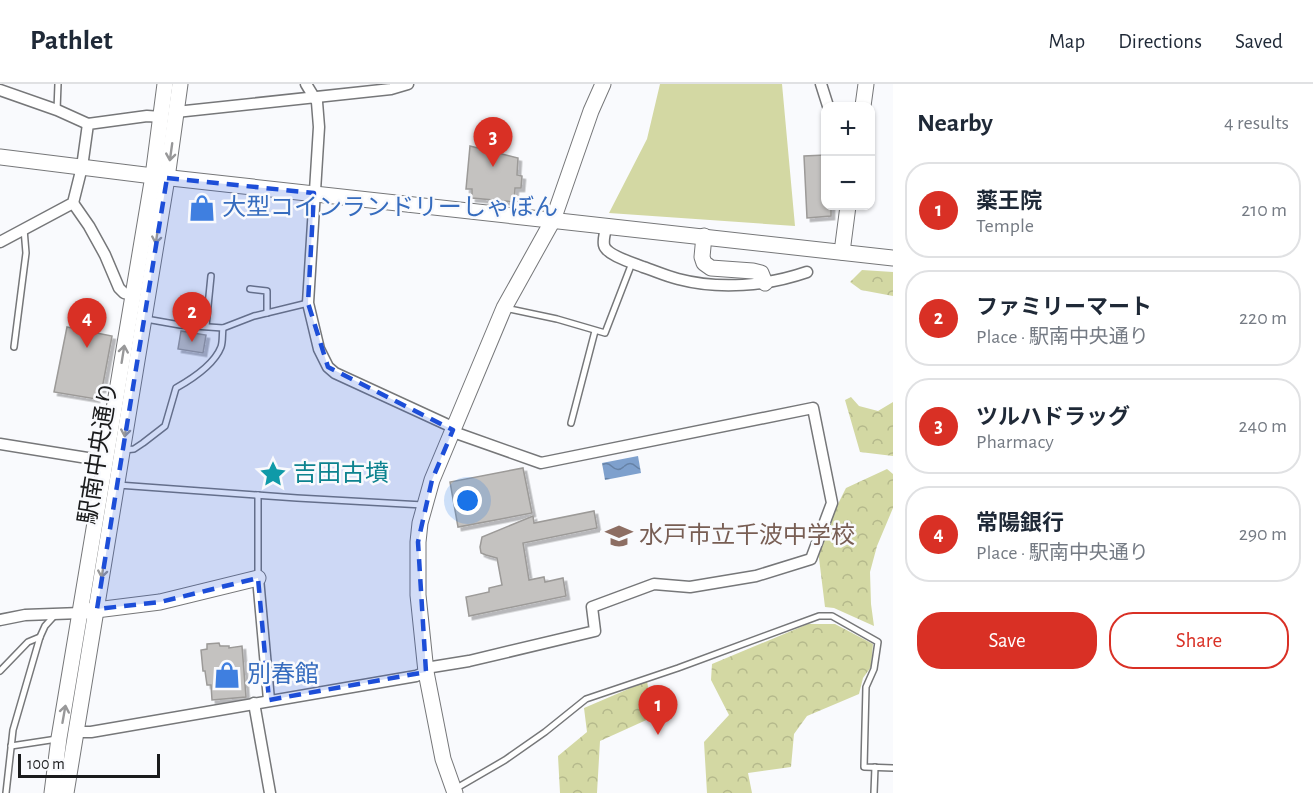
<!DOCTYPE html>
<html lang="en">
<head>
<meta charset="utf-8">
<style>
	:root { --surface:#fff; --page:#f6f6f7; --text:#1f2937; --muted:#747a83; --line:#e0e1e3; --accent:#d93025 }
	body { margin:0; font-family:"Alegreya Sans","Noto Sans JP",sans-serif; background:var(--page); color:var(--text) }
	.controls { position:absolute; right:18px; top:18px; display:grid; overflow:hidden; border-radius:12px; box-shadow:0 2px 4px #0004 }
	.controls button { width:54px; height:54px; display:grid; place-items:center; padding:0; border:0; border-bottom:2px solid var(--line); background:var(--surface); color:var(--text); font:30px sans-serif }
	.scale { position:absolute; left:18px; bottom:15px; width:142px; box-sizing:border-box; padding-left:6px; border:3px solid #1a1b1c; border-top:0; font-size:16px; line-height:21px; white-space:nowrap; color:#1a1b1c; -webkit-text-stroke:4px #f9fafd; paint-order:stroke }
	.you { position:absolute; left:468px; top:417px; width:21px; height:21px; margin:-15px; border:4px solid #fff; border-radius:50%; background:#1a73e8; box-shadow:0 0 0 9px #1a73e833 }
	.badge { display:grid; place-items:center; width:39px; height:39px; border-radius:50%; background:var(--accent); color:#fff; font-size:20px; font-weight:700 }
	.pin { position:absolute; translate:-50% -50px; filter:drop-shadow(0 2px 3px #0008) }
	.pin::after { content:''; position:absolute; top:32px; width:21px; height:18px; background:inherit; clip-path:polygon(0 0,100% 0,50% 100%) }
	.list { margin:0; padding:0; list-style:none }
	h2 { display:flex; justify-content:space-between; align-items:center; height:78px; margin:0; padding:0 24px; font-size:26px }
	h2 small { font-size:20px; font-weight:400; color:var(--muted) }
	.list li { display:grid; grid-template-columns:39px 1fr auto; gap:18px; align-items:center; box-sizing:border-box; height:96px; margin:0 12px 12px; padding:0 12px; border:2px solid var(--line); border-radius:24px }
	.list b { display:block; font-size:22px; white-space:nowrap }
	.list p { margin:0; font-size:20px; white-space:nowrap; color:var(--muted) }
	.list em { font-size:20px; font-style:normal; color:var(--muted) }
	.actions { display:flex; gap:12px; padding:18px 24px }
	.actions a { flex:1; padding:14px 0; border:2px solid var(--accent); border-radius:24px; text-align:center; font-size:21px; color:var(--accent) }
	.actions .main { background:var(--accent); color:#fff }
	.map { position:relative; flex:none; width:893px; height:709px; overflow:hidden }
	header { display:flex; align-items:center; gap:36px; box-sizing:border-box; height:84px; padding:0 30px; background:var(--surface); border-bottom:2px solid var(--line) }
	header strong { font-size:28px }
	nav { display:flex; gap:33px; margin-inline-start:auto; font-size:21px }
	main { display:flex }
	aside { flex:1; background:var(--surface) }
	.map>svg:first-child { display:block }
	.forest { fill:url(#forest-crowns) }
	.pitch { fill:#d3d8a3 }
	.water { fill:url(#water-waves) }
	.building { fill:#c4c2c0; stroke:#9c9a98; stroke-width:1.5; filter:url(#shadow) }
	.lines { fill:none; stroke-linecap:round; stroke-linejoin:round }
	.lane-casing { stroke:#767779; stroke-width:8 }
	.street-casing { stroke:#767779; stroke-width:13 }
	.secondary-casing { stroke:#767779; stroke-width:17 }
	.lane { stroke:#fff; stroke-width:5 }
	.street { stroke:#fff; stroke-width:10 }
	.secondary { stroke:#fff; stroke-width:15 }
	.oneway { stroke:#989899 }
	.marked { fill:#1d4ed8; fill-opacity:0.2; stroke:#1d4ed8; stroke-width:4.5; stroke-dasharray:12 8; stroke-linejoin:round }
	.labels { text-anchor:middle; dominant-baseline:central; stroke-width:5; stroke-linejoin:round; paint-order:stroke }
	.shop-label { font-size:24px; fill:#366cbe; stroke:#f9fafd; text-anchor:start }
	.street-label { font-size:24px; fill:#1a1b1c; stroke:#f9fafd }
	.culture-label { font-size:24px; fill:#0d838f; stroke:#f9fafd; text-anchor:start }
	.education-label { font-size:24px; fill:#785e54; stroke:#f9fafd; text-anchor:start }
</style>
</head>
<body>
<header>
<strong>Pathlet</strong>
<nav><a>Map</a><a>Directions</a><a>Saved</a></nav>
</header>
<main>
<div class="map">
<svg width="893" height="709" viewBox="0 0 893 709">
	<defs>
		<pattern id="forest-crowns" width="20" height="18" patternUnits="userSpaceOnUse" patternTransform="scale(1.5)"><rect width="20" height="18" fill="#d3d8a3"/><path d="M2 6a3 3 0 1 1 6 0M12 15a3 3 0 1 1 6 0" fill="none" stroke="#b5b98c"/></pattern>
		<pattern id="water-waves" width="16" height="10" patternUnits="userSpaceOnUse" patternTransform="scale(1.5)"><rect width="16" height="10" fill="#7ea0cd"/><path d="M0 5q4-4 8 0t8 0" fill="none" stroke="#6682a6"/></pattern>
		<filter id="shadow"><feDropShadow dx="3.5" dy="3.5" stdDeviation="0" flood-color="#0004"/></filter>
	</defs>
	<rect width="100%" height="100%" fill="#f9fafd"/>
	<g class="forest">
		<path d="M862,186L893,188V212L861,206L850,198Z"/>
		<path d="M851,313L859,322L878,327L893,318V372L860,368L845,316Z"/>
		<path d="M887,385L893,390V424L877,462L870,488L871,520L874,542L834,524L825,523L818,466L829,438L846,404Z"/>
		<path d="M808,540H835L873,560L871,583L863,594L859,610L807,632L794,650L791,683L748,689L752,709H707L704,658L729,631L711,596L712,580Z"/>
		<path d="M647,597L653,633L600,657L597,709H560L558,672L587,648L584,624Z"/>
	</g>
	<path class="pitch" d="M660,0H782L795,142L609,129L647,55Z"/>
	<path class="water" d="M638,372L641,389L605,396L602,379Z"/>
	<g class="building">
		<path d="M470,62L518,74L517,91L522,92L521,104H515L514,118L472,114V105H466Z"/>
		<path d="M825,71V122H831V132L807,134L804,72Z"/>
		<path d="M207,115L209,131L197,132L195,116Z"/>
		<path d="M67,243L112,252L102,305H98L96,315L54,308Z"/>
		<path d="M181,247L206,251L203,269L178,265Z"/>
		<path d="M523,384L532,429L458,443L450,398Z"/>
		<path d="M594,427L597,444L523,459L529,496L544,493L545,498L563,494L566,512L469,532L466,513L489,508V504L502,501L497,474L486,471L481,469L480,463L482,453L533,432L534,439Z"/>
		<path d="M219,559L220,562H229V564L242,562L246,613L212,616L211,601H207L205,587H203L201,566L207,565V560Z"/>
	</g>
	<g class="lines">
		<defs>
			<g id="lane">
				<path d="M57,26L58,0"/>
				<path d="M250,205L267,207V229"/>
				<path d="M505,224L557,235L605,249L632,179"/>
				<path d="M146,235L180,241L223,244L254,232L308,219"/>
				<path d="M206,242L211,192"/>
				<path d="M14,263L26,169L24,145"/>
				<path d="M571,339L595,247"/>
				<path d="M124,366L134,365L143,359L165,342L176,304C192,295 214,281 221,263C223,257 222,250 223,244"/>
				<path d="M118,401L297,414L423,421"/>
				<path d="M258,411V493"/>
				<path d="M0,587L28,558L40,553"/>
				<path d="M11,662L57,655"/>
				<path d="M455,705L505,676L545,648L586,615L678,584L819,532H832L878,558L874,585L866,603L864,683L893,684"/>
				<path d="M6,709L13,646L40,553L45,542L55,531"/>
				<path d="M874,709L875,683"/>
			</g>
			<g id="street">
				<path d="M821,0L828,22"/>
				<path d="M0,6L57,26L88,40"/>
				<path d="M176,28L391,5L408,0"/>
				<path d="M73,119L89,142L105,171L119,204L124,209L133,211"/>
				<path d="M607,142C605,148 603,155 604,161C606,171 633,179 643,183C655,187 666,192 678,195C720,206 766,202 807,188"/>
				<path d="M0,158L73,119L82,83L88,40L147,32L161,33"/>
				<path d="M0,360L106,377"/>
				<path d="M258,494L269,616"/>
				<path d="M0,536L25,531L81,529"/>
				<path d="M254,619L270,709"/>
				<path d="M76,648H91L416,592L426,588L432,583L469,577L595,547L592,523L654,500L690,503L756,492L811,475L832,419L813,324L541,379L459,350L448,341L335,289L328,283L319,265L308,219L319,43L317,18L306,0"/>
			</g>
			<g id="secondary">
				<path d="M863,22L866,0"/>
				<path d="M0,73L153,92L893,174"/>
				<path d="M704,152L702,173L704,179L711,184L753,187L761,189L765,199"/>
				<path d="M842,168L848,122"/>
				<path d="M88,527L160,518L258,494"/>
				<path d="M52,709L59,654L153,92L165,0"/>
				<path d="M66,709L167,94L180,0"/>
				<path d="M455,709L443,675L426,588L418,511V458L420,439L432,396L504,224L553,136L591,27L603,0"/>
			</g>
		</defs>
		<use href="#lane" class="lane-casing"/>
		<use href="#street" class="street-casing"/>
		<use href="#secondary" class="secondary-casing"/>
		<use href="#lane" class="lane"/>
		<use href="#street" class="street"/>
		<use href="#secondary" class="secondary"/>
	</g>
	<defs><path id="oneway-shaft" d="M-6 0H5M1.5-3L5.5 0L1.5 3" fill="none" stroke-width="1.6" stroke-linecap="round" stroke-linejoin="round" transform="scale(1.5)"/></defs>
	<g class="oneway">
		<use href="#oneway-shaft" transform="translate(171 68) rotate(98)"/>
		<use href="#oneway-shaft" transform="translate(157 151) rotate(99)"/>
		<use href="#oneway-shaft" transform="translate(123 270) rotate(-81)"/>
		<use href="#oneway-shaft" transform="translate(126 344) rotate(99)"/>
		<use href="#oneway-shaft" transform="translate(103 485) rotate(99)"/>
		<use href="#oneway-shaft" transform="translate(64 630) rotate(-80)"/>
	</g>
	<path class="marked" d="M167,94L314,109L308,219L328,283L453,346L432,396L418,458L426,588L269,616L258,494L160,518L97,525Z"/>
	<defs>
		<symbol id="shop-bare" viewBox="-9 -9 18 18"><path d="M-5-2.5h2.3a2.7 3.5 0 0 1 5.4 0H5L5.5 6h-11ZM-1.5-2.5h3a1.5 2.3 0 0 0-3 0Z" fill="#3f7fe0" stroke="#f9fafd" stroke-width="2.5" paint-order="stroke"/></symbol>
		<symbol id="sight-bare" viewBox="-9 -9 18 18"><path d="M0-6L1.8-2.2L6-1.7L2.9 1.2L3.7 5.4L0 3.3L-3.7 5.4L-2.9 1.2L-6-1.7L-1.8-2.2Z" fill="#0f9aa8" stroke="#f9fafd" stroke-width="2.5" paint-order="stroke"/></symbol>
		<symbol id="school-bare" viewBox="-9 -9 18 18"><path d="M0-5L7-2L0 1L-7-2ZM-4 1L0 2.5L4 1V4Q0 6-4 4Z" fill="#8d6e63" stroke="#f9fafd" stroke-width="2.5" paint-order="stroke"/></symbol>
	</defs>
	<g fill-rule="evenodd">
		<use href="#shop-bare" x="183" y="105" width="38" height="38"/>
		<use href="#sight-bare" x="254" y="371" width="38" height="38"/>
		<use href="#school-bare" x="600" y="433" width="38" height="38"/>
		<use href="#shop-bare" x="208" y="572" width="38" height="38"/>
	</g>
	<g class="labels">
		<g class="shop-label">
			<text x="222" y="124">大型コインランドリーしゃぼん</text>
			<text x="247" y="591">別春館</text>
		</g>
		<g class="street-label">
			<text transform="translate(99 369) rotate(-81)">駅南中央通り</text>
		</g>
		<g class="culture-label">
			<text x="293" y="390">吉田古墳</text>
		</g>
		<g class="education-label">
			<text x="639" y="452">水戸市立千波中学校</text>
		</g>
	</g>
</svg>
<div class="controls">
<button>+</button>
<button>−</button>
</div>
<div class="scale">100 m</div>
<div class="you"></div>
<div class="pin badge" style="left:658px;top:651px">1</div>
<div class="pin badge" style="left:192px;top:258px">2</div>
<div class="pin badge" style="left:493px;top:83px">3</div>
<div class="pin badge" style="left:87px;top:264px">4</div>
</div>
<aside>
<h2>Nearby<small>4 results</small></h2>
<ul class="list">
<li><span class="badge">1</span><div><b>薬王院</b><p>Temple</p></div><em>210 m</em></li>
<li><span class="badge">2</span><div><b>ファミリーマート</b><p>Place · 駅南中央通り</p></div><em>220 m</em></li>
<li><span class="badge">3</span><div><b>ツルハドラッグ</b><p>Pharmacy</p></div><em>240 m</em></li>
<li><span class="badge">4</span><div><b>常陽銀行</b><p>Place · 駅南中央通り</p></div><em>290 m</em></li>
</ul>
<div class="actions"><a class="main">Save</a><a>Share</a></div>
</aside>
</main>
</body>
</html>
